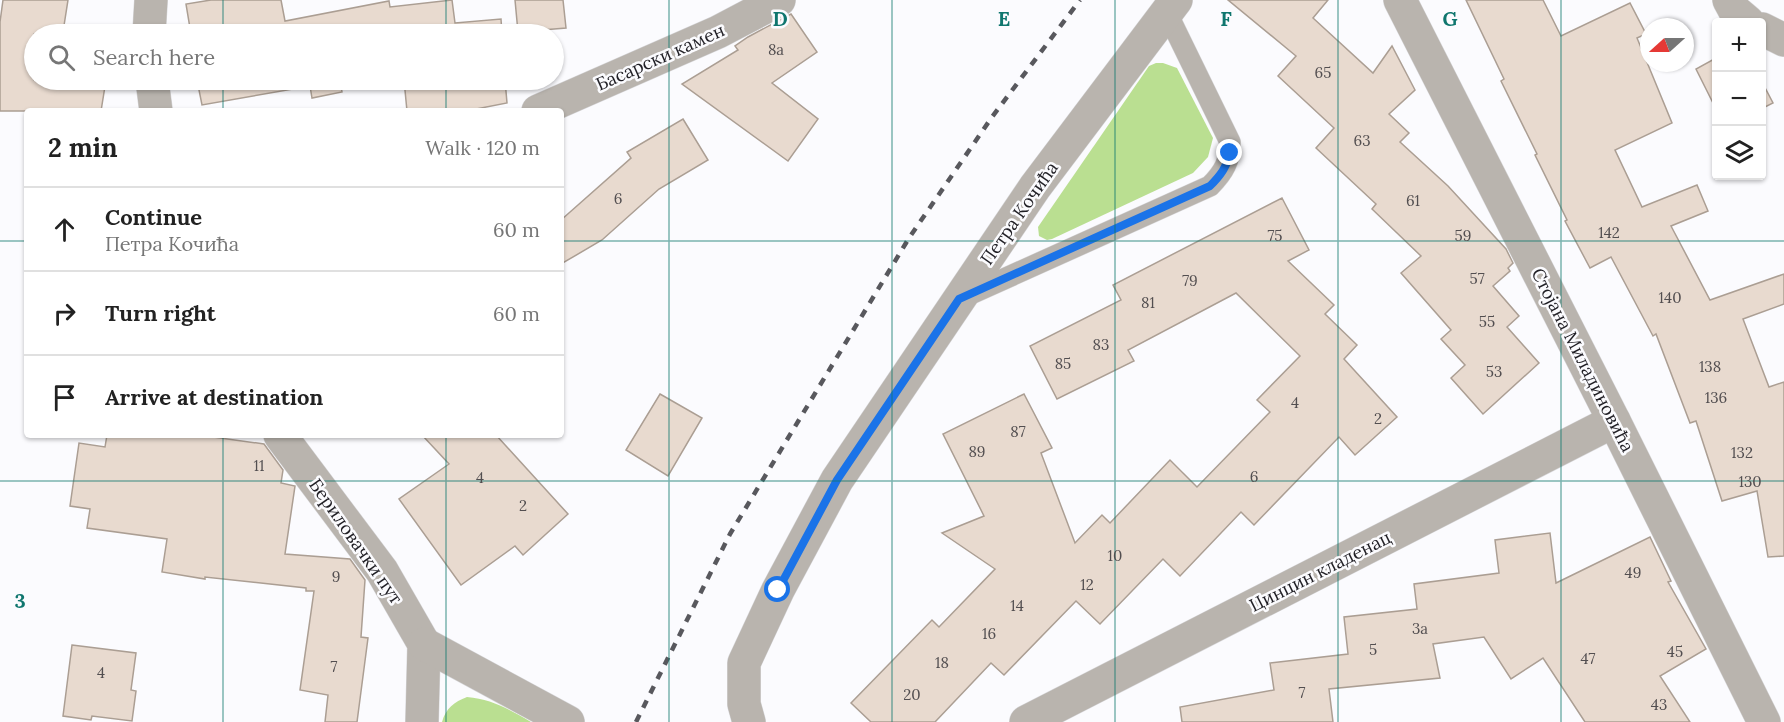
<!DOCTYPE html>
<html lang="en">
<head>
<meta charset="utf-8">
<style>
	:root { --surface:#fff; --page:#f6f6f6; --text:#222; --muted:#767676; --line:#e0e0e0 }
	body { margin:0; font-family:Lora,serif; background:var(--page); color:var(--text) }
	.controls { position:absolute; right:18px; top:18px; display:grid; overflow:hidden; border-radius:6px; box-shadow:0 2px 4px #0004 }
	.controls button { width:54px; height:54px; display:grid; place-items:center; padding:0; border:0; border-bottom:2px solid var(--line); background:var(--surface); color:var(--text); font:30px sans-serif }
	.compass { position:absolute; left:1640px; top:18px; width:54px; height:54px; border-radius:50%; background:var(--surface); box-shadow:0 2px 4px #0004; rotate:249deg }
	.stop { position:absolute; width:18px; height:18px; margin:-14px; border:4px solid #1a73e8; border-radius:50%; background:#fff }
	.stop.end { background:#1a73e8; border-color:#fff; box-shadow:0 2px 6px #0008 }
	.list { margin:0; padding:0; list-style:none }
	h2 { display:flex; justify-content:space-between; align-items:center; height:78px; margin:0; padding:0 24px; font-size:26px }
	h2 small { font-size:20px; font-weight:400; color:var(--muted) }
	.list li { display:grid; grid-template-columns:39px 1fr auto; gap:18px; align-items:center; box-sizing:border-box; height:84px; padding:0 24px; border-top:2px solid var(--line) }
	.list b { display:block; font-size:22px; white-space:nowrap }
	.list p { margin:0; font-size:20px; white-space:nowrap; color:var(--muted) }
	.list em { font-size:20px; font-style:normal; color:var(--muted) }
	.icon { flex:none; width:33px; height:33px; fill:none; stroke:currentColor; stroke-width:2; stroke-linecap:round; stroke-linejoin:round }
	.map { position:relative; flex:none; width:1784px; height:722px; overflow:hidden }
	.search { position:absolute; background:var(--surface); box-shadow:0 2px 4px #0004; left:24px; top:24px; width:540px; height:66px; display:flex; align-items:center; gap:15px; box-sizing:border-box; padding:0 21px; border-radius:33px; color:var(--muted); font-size:22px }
	.panel { position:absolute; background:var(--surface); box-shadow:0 2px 4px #0004; left:24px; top:108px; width:540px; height:330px; border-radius:6px }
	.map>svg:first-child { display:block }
	.green { fill:#badf91 }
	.building { fill:#e8dacf; stroke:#ab9e93; stroke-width:1.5 }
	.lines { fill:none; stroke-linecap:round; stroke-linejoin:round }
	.lane-casing { stroke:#d8d8db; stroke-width:22 }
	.street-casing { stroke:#d8d8db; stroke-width:34 }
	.lane { stroke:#b9b4ae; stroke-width:21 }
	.street { stroke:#b9b4ae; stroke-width:33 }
	.rail { stroke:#58585d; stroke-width:4.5; stroke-dasharray:8 8; stroke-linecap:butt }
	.route { stroke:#1a73e8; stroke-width:8 }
	.grid { fill:none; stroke:#0f766e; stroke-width:1.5; stroke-opacity:0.55 }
	.labels { text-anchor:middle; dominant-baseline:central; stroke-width:5; stroke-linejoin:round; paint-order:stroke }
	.number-label { font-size:15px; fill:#524e50 }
	.street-label { font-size:18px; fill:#201f25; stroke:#fbfbfe }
	.grid-label { font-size:20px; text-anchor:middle; font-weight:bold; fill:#0f766e; stroke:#fbfbfe; stroke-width:5; stroke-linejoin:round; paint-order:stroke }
</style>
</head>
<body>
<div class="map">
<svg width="1784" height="722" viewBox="0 0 1784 722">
	<rect width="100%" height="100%" fill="#fbfbfe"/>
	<g class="green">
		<path d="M1156,63H1163L1177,68L1213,138L1208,157L1193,173L1052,239L1047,240L1039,236L1038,227L1149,66Z"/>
		<path d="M467,697C492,699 510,710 531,722H442C446,708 454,702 467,697Z"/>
	</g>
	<g class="building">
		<path d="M3,0H68L63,32L80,34H34V80H106L101,111H0V22Z"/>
		<path d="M211,0H281L285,21L389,1L390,7L452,0L455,23L501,19L502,34H191L186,4Z"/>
		<path d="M515,0H563L566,28L518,32Z"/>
		<path d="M1228,0H1328L1313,18L1373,73L1392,46L1415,90L1389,114L1409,133L1400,142L1448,186L1506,249L1513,263L1508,268L1510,271L1493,286L1519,316L1507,327L1539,363L1483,414L1451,378L1465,365L1441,339L1451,330L1401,273L1421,256L1372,209L1376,204L1316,148L1334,128L1278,76L1296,56Z"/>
		<path d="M1466,0H1543L1561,36L1630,3L1646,34L1637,38L1672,123L1615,150L1642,207L1697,185L1708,211L1671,226L1710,300L1784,274V304L1743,319L1769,387L1784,382V556L1768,557L1757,491L1722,501L1696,421L1690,423L1656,334L1653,336L1611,257L1590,268L1565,221L1567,220L1535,155L1537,154L1501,81L1504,79Z"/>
		<path d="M791,14L817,52L772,83L818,119L788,161L682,84L738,50L735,46L748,37Z"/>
		<path d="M1716,58V109L1696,69Z"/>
		<path d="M197,80H340L342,92L312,98L310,86L202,105Z"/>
		<path d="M404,80H505L507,103L466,111H407Z"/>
		<path d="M1761,80L1773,103L1761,109Z"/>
		<path d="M683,119L708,160L659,189L602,240L561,264V220L631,158L627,152Z"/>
		<path d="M1282,198L1309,250L1288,261L1334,305L1325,314L1357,345L1344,359L1397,417L1355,455L1339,437L1254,525L1241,512L1180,576L1163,559L1100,624L1076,601L1004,675L991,663L935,722H871L851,703L932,620L939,627L995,569L942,533L984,516L943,434L1024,394L1052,448L1041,453L1075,543L1102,515L1110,523L1170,460L1197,487L1270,412L1257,400L1300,356L1236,293L1128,350L1134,361L1057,399L1030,346L1121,300L1113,285Z"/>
		<path d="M660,394L702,418L668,476L626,450Z"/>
		<path d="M107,435H199L264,444L283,470L281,483L295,486L285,554L350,559L365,580L361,637L368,638L357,722H325L328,695L300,690L314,591H306V588L205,577V579L162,572L167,539L87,528L90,509L70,506L79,443L105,447Z"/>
		<path d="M422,435H496L568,514L523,555L515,546L461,585L399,499L449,464Z"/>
		<path d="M1550,533L1556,583L1650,537L1671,581L1668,582L1706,649L1660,676L1690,722H1585L1543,658L1511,679L1484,637L1433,644L1440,678L1329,689L1333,722H1182L1180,707L1274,690L1270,663L1348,654L1344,617L1417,609L1414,584L1499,573L1495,540Z"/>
		<path d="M72,645L136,653L131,690L136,691L132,721L92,716L91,720L63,716Z"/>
	</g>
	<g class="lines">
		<defs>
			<path id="lane" d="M964,297L1210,186C1224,172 1230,161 1230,142L1167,13"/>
			<g id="street">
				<path d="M1400,0L1614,421L1764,722"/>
				<path d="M1729,0L1735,11L1748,22"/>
				<path d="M1762,29L1784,40"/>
				<path d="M149,34L151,0"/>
				<path d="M152,80L156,111"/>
				<path d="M538,111L718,32L779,0"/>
				<path d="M280,435L382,571L424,644L422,722"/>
				<path d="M424,644L568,722"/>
				<path d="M749,722L744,704V663L778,590L837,480L1035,187L1176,0"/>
				<path d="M1026,722L1614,421"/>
			</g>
		</defs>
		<use href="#lane" class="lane-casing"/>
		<use href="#street" class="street-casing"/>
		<use href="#lane" class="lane"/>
		<use href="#street" class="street"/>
		<path class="rail" d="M636,722L730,534L909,238L992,117L1080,0"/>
	</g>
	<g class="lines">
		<path class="route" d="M778,590L837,480L959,299L1210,186C1220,176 1227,167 1230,153"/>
	</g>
	<path class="grid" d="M223,0V34M446,0V34M669,0V722M892,0V722M1115,0V722M1338,0V722M1561,0V722M223,80V111M446,80V111M0,241H27M561,241H1784M223,435V722M446,435V722M0,481H1784"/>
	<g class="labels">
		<g class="number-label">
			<text x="776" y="49">8a</text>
			<text x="1323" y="72">65</text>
			<text x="1362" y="140">63</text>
			<text x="618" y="198">6</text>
			<text x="1413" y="200">61</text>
			<text x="1609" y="232">142</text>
			<text x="1275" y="235">75</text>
			<text x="1463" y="235">59</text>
			<text x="1477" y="278">57</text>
			<text x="1190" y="280">79</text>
			<text x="1670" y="297">140</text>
			<text x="1148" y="302">81</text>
			<text x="1487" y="321">55</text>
			<text x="1101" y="344">83</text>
			<text x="1063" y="363">85</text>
			<text x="1710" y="366">138</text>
			<text x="1494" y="371">53</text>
			<text x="1716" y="397">136</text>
			<text x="1295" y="402">4</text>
			<text x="1378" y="418">2</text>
			<text x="1018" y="431">87</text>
			<text x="977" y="451">89</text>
			<text x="1742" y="452">132</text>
			<text x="259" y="465">11</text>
			<text x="1254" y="476">6</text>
			<text x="480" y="477">4</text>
			<text x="1750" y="481">130</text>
			<text x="523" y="505">2</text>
			<text x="1115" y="555">10</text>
			<text x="1633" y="572">49</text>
			<text x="336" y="576">9</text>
			<text x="1087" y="584">12</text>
			<text x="1017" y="605">14</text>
			<text x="1420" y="628">3a</text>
			<text x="989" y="633">16</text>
			<text x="1373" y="649">5</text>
			<text x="1675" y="651">45</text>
			<text x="1588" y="658">47</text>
			<text x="942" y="662">18</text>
			<text x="334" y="666">7</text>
			<text x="101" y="672">4</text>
			<text x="1302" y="692">7</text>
			<text x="912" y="694">20</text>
			<text x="1659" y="704">43</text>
		</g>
		<g class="street-label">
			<text transform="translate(660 57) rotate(-24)">Басарски камен</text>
			<text transform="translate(1019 213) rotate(-55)">Петра Кочића</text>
			<text transform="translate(1583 360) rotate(63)">Стојана Миладиновића</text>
			<text transform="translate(356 541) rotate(55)">Бериловачки пут</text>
			<text transform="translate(1320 571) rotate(-27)">Цинцин кладенац</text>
		</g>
	</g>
	<g class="grid-label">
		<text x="780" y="26">D</text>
		<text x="1004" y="26">E</text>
		<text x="1226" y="26">F</text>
		<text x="1450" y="26">G</text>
		<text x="20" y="608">3</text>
	</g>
</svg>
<div class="controls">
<button>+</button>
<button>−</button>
<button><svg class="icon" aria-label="layers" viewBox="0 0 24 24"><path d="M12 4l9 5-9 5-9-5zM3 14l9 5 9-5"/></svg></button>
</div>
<svg class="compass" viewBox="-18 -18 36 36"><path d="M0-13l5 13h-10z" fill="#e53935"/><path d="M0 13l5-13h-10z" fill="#767676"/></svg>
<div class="stop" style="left:778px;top:590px"></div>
<div class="stop end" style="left:1230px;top:153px"></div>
<div class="search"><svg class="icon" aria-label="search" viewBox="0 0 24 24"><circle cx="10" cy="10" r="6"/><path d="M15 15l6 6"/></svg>Search here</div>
<section class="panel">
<h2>2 min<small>Walk · 120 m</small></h2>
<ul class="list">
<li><svg class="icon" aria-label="ahead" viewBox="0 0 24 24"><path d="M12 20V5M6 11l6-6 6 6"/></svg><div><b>Continue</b><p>Петра Кочића</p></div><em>60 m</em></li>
<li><svg class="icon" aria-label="right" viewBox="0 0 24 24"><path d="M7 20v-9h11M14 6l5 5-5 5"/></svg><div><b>Turn right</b></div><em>60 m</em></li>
<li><svg class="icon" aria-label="arrive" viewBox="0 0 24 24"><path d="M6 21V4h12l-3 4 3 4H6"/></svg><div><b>Arrive at destination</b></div></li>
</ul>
</section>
</div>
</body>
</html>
